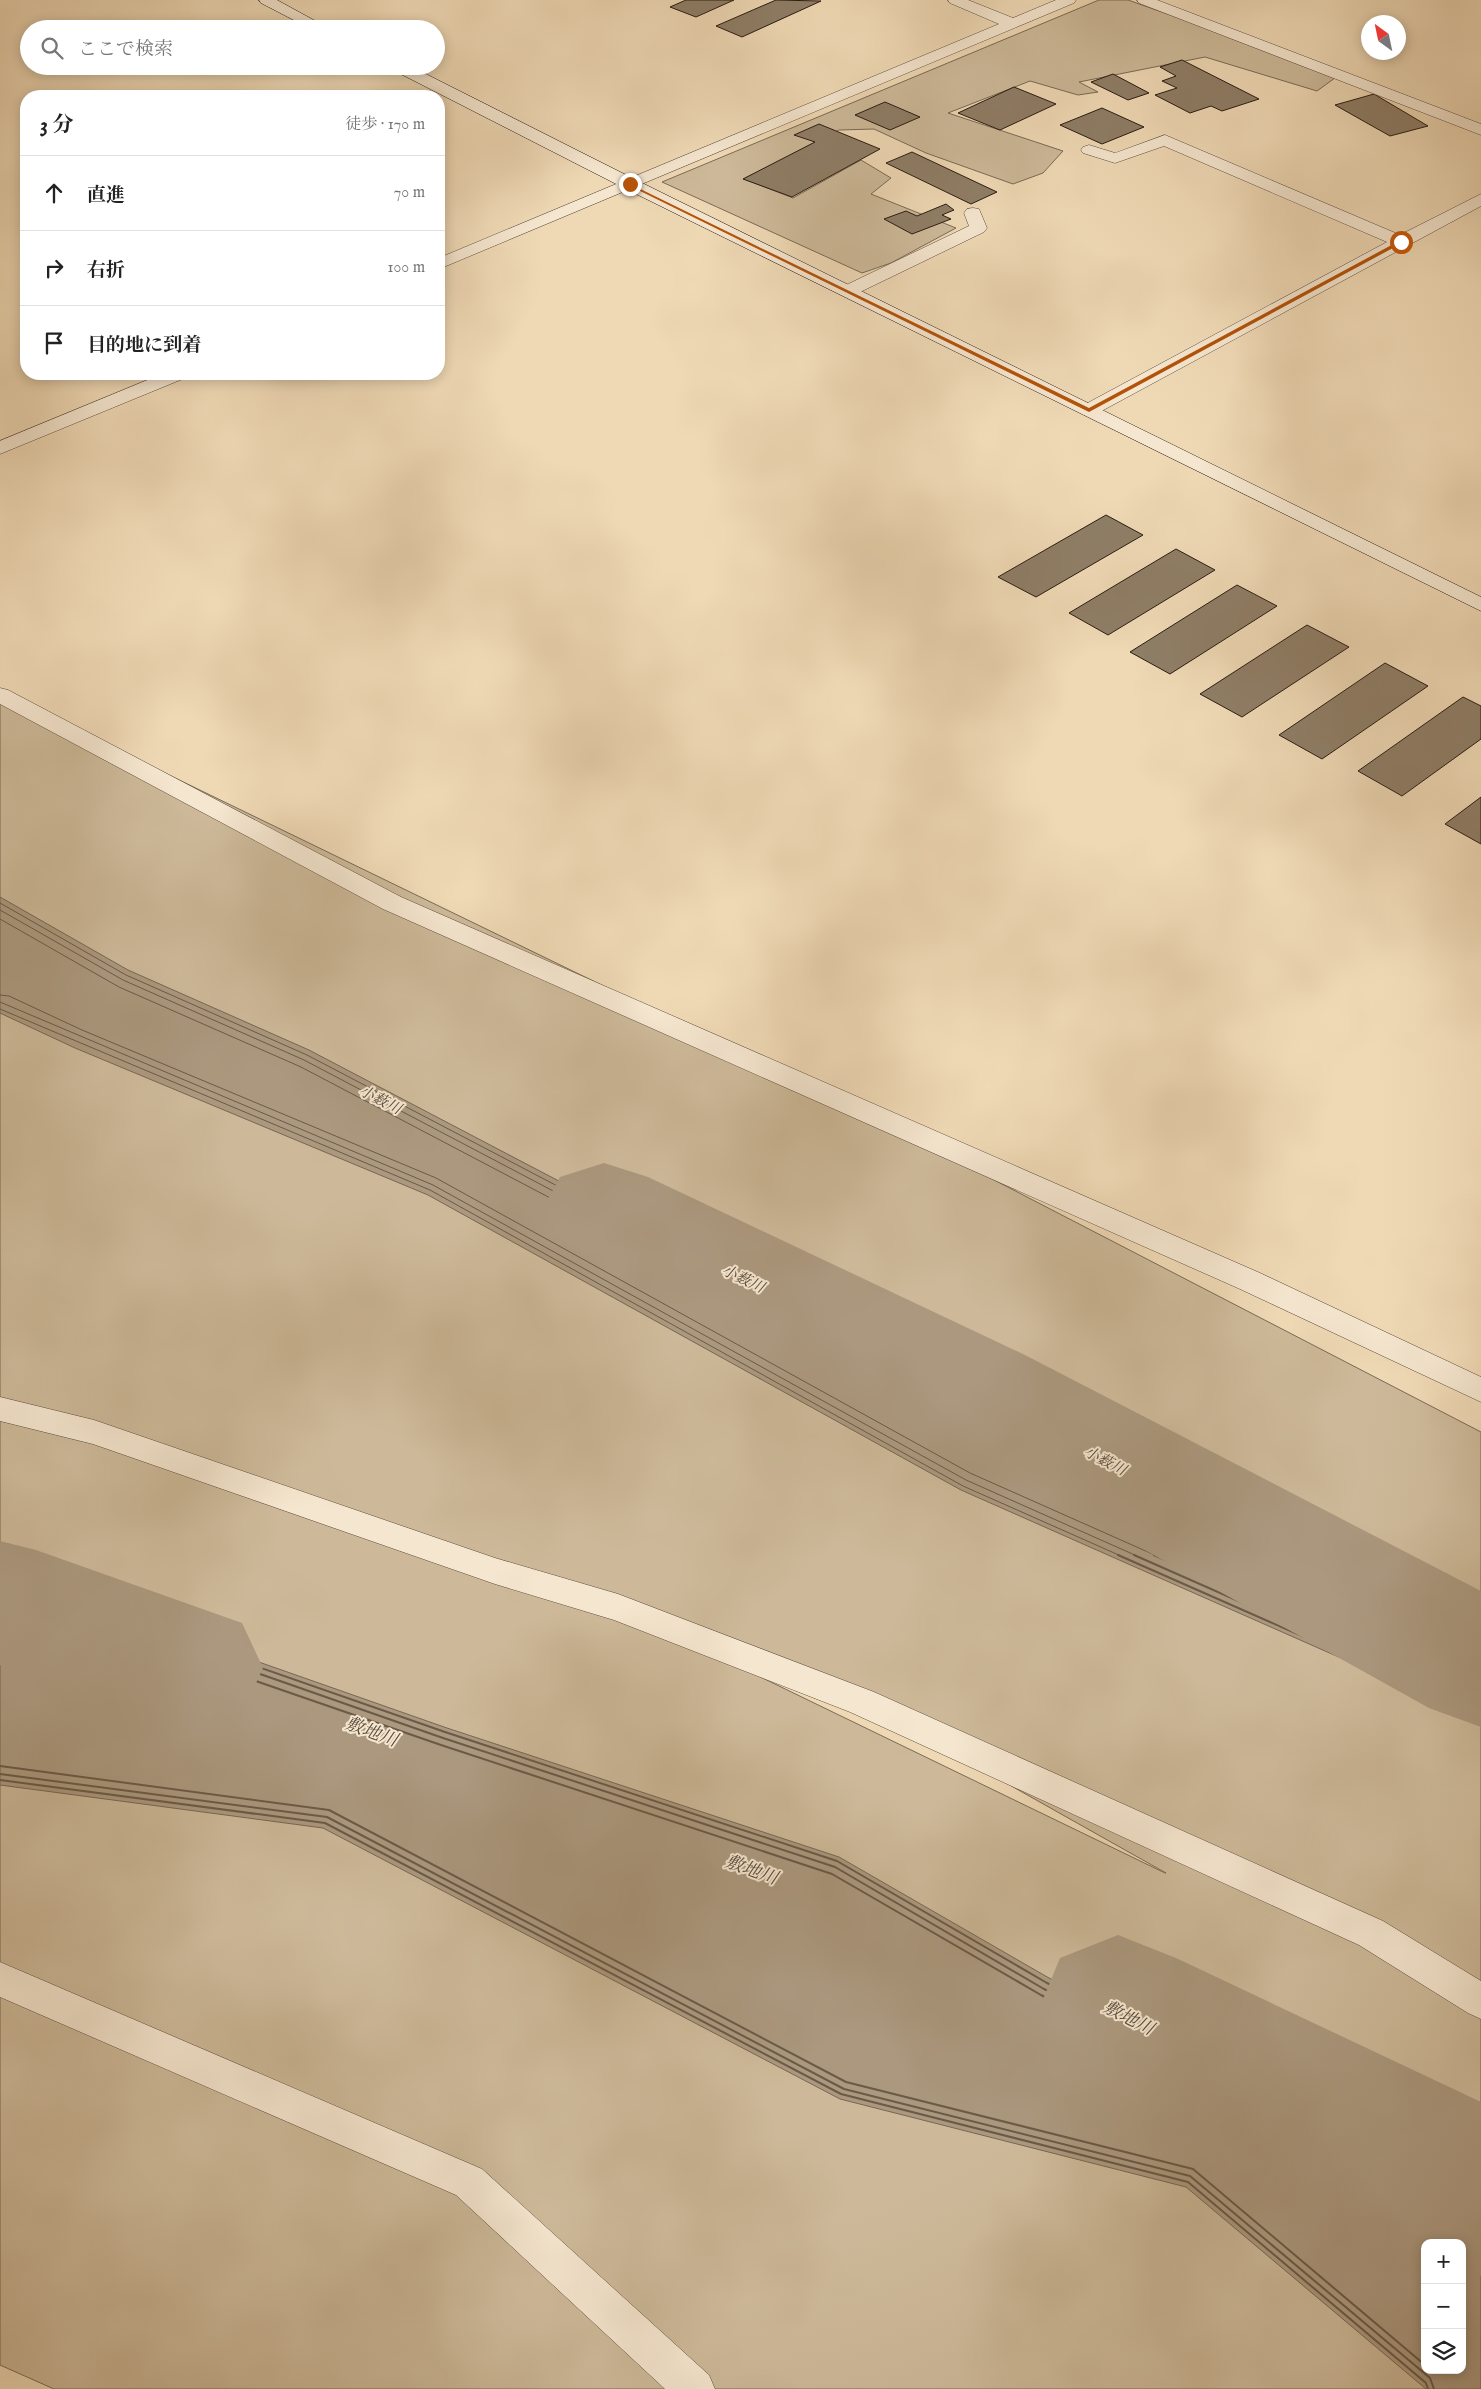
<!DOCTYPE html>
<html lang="ja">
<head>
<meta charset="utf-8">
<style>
	:root { --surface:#fff; --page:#f2f2f2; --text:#222; --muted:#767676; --line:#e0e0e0 }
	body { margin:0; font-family:"IM FELL English","Noto Serif JP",serif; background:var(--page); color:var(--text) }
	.controls { position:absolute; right:15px; bottom:15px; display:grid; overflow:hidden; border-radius:10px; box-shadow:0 2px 12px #0003 }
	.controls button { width:45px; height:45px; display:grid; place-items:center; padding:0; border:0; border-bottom:1px solid var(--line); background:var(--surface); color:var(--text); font:25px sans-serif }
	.compass { position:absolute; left:1361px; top:15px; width:45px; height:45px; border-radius:50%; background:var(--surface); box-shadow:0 2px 12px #0003; rotate:327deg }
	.stop { position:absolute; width:15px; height:15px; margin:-11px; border:4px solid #b45309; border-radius:50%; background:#fff }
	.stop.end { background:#b45309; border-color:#fff; box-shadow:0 1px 5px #0008 }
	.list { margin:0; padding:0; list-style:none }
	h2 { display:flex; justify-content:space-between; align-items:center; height:65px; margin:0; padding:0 20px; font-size:21px }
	h2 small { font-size:16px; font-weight:400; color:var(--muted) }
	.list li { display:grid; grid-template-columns:32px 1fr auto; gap:15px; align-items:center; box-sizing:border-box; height:75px; padding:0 20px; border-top:1px solid var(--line) }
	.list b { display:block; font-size:19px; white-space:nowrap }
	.list em { font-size:16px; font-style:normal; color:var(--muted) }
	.icon { flex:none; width:28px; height:28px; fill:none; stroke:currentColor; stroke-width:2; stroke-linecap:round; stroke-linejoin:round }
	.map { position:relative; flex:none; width:1481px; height:2389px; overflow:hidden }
	.search { position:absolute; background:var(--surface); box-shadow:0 2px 12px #0003; left:20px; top:20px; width:425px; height:55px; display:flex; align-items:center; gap:12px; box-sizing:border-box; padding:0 18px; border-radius:28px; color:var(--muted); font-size:19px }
	.panel { position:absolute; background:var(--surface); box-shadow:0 2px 12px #0003; left:20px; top:90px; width:425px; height:290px; border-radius:20px }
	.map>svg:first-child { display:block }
	.green { fill:#cdb999; stroke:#7a6a56; fill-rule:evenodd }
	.water { fill:#ab987e; stroke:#776653; fill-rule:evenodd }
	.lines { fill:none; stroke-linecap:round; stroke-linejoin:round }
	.shore-far1 { stroke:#6a5a48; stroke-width:1 }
	.shore { stroke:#6a5a48; stroke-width:2 }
	.river { fill:#ab987e; fill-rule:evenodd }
	.building { fill:#8f7e67; stroke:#281b13 }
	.street-casing { stroke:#5a4a3c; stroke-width:1 }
	.secondary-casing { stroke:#281b13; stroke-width:1 }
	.street { fill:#f5e6cf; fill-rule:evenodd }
	.secondary { fill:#f5e6cf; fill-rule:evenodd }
	.route { fill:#b45309 }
	.labels { text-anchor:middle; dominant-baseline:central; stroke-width:4; stroke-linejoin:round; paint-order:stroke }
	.water-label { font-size:15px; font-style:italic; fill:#5c4d3e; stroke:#f5e6cf }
	.near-water-label { font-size:18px; font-style:italic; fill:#5c4d3e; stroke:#f5e6cf }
</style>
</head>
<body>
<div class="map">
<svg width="1481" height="2389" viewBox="0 0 1481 2389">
	<rect width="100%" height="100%" fill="#efd9b5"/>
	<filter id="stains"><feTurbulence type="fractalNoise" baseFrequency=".004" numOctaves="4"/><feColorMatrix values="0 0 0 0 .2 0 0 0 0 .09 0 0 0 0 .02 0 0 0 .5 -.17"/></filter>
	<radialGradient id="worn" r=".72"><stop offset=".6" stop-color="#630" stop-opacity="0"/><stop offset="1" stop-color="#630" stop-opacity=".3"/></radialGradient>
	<g class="green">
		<path d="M1099,0H1128L1339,75L1317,91L1205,57L1079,82L1098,92L1078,95L1030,81L948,113L1063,151L1043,173L1013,184L926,153L874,129L839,130L744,179L793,198L861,160L891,178L871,194L956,228L891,263L862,273L662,182Z"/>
		<path d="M0,693L857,1109L1481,1432V2389H54L0,2365ZM682,1639L862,1702L1166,1873H1165ZM1425,2243H1462V2370H1425Z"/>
	</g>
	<g class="water">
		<path d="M0,897L128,970L309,1050L759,1286L1022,1417L1481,1663V1720L961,1490L428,1195L75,1048L0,1013Z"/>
		<path d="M0,1603L36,1612L179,1634L447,1728L839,1857L1049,1978L1273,2091L1481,2190V2389H1426L1186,2187L840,2099L323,1828L0,1785ZM1425,2243H1462V2370H1425Z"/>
	</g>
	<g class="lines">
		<g class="shore-far1">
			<path d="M0,903L126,975L307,1055L756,1290L1019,1421L1272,1556"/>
			<path d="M0,910L123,980L304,1060L753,1296L1016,1427L1257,1556"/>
			<path d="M0,919L119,987L301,1067L750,1303L1013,1434L1240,1556"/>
			<path d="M0,995L9,996L82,1030L436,1178L970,1473L1157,1556"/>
			<path d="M0,1002L433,1185L966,1480L1137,1556"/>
			<path d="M0,1009L430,1190L963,1486L1121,1556"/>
		</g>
		<g class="shore">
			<path d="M1118,1555L1481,1715"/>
			<path d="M1134,1555L1481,1708"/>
			<path d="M1154,1555L1481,1699"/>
			<path d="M1238,1555L1470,1679L1481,1681"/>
			<path d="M1254,1555L1481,1674"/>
			<path d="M1270,1555L1481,1667"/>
			<path d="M0,1608L35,1617L178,1639L445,1732L837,1861L1047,1983L1270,2095L1481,2195"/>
			<path d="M0,1615L34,1623L177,1645L443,1738L835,1867L1044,1989L1268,2101L1474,2200L1481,2201"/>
			<path d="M0,1622L33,1630L175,1653L441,1745L832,1874L1041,1995L1264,2108L1471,2206L1481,2208"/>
			<path d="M0,1766L329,1810L846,2082L1193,2169L1425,2365"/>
			<path d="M0,1774L327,1817L844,2089L1190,2176L1430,2378L1434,2389"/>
			<path d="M0,1780L325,1823L841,2094L1188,2182L1426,2383L1428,2389"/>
		</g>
		<g class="river">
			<path d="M604,1163L648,1177L1023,1354L1481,1591V1727L1429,1708L929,1430L560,1243L542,1210L560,1177Z"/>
			<path d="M0,1541L36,1550L242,1623L263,1668L242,1713L190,1732L28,1672L0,1665Z"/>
			<path d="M1118,1935L1176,1958L1481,2102V2276L1462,2268V2243H1425V2252L1421,2250L1154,2120L1060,2070L1037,2014L1060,1958Z"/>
		</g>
	</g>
	<g class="building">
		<path d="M686,0H734L696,17L670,7Z"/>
		<path d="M776,0L821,1L742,37L716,26Z"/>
		<path d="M1182,60L1259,99L1222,111L1211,106L1190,113L1155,95L1177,88L1162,81L1176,76L1160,67Z"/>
		<path d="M1113,74L1149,93L1128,100L1091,82Z"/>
		<path d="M1014,87L1056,104L1000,130L958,113Z"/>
		<path d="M1374,94L1428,126L1390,136L1335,105Z"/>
		<path d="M885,102L920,117L890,130L855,115Z"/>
		<path d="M1102,108L1144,127L1102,144L1060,125Z"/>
		<path d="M819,124L880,149L792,197L743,179L815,142L794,135Z"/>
		<path d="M912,152L997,192L971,204L886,163Z"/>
		<path d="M946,204L954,210L942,215L951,219L912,234L884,219L906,211L917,216Z"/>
		<path d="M1106,515L1143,535L1036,597L998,577Z"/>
		<path d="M1176,549L1215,570L1108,635L1069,613Z"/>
		<path d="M1237,585L1277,606L1170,674L1130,652Z"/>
		<path d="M1307,625L1349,647L1242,717L1200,694Z"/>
		<path d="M1385,663L1428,686L1322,759L1279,735Z"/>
		<path d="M1463,697L1481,706V739L1402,796L1358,771Z"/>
		<path d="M1481,797V844L1445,824Z"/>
	</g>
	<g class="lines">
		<defs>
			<g id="street">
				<path d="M948,0H968L1013,18L1056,0H1076L1074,3L439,269V258L999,24L950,3Z"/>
				<path d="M1137,0H1157L1481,124V135L1139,3Z"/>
				<path d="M1165,135L1400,235L1481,194V206L1096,414L1089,416L1082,414L1079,410L1082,406L1387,242L1164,146L1115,163L1083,153L1081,150L1083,147L1089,145L1115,153Z"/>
				<path d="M973,208L979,209L987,228L984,232L854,295H842L839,291L842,287L969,226L964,213L967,209Z"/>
				<path d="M162,374H187L185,378L0,454V441Z"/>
				<path d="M0,688L8,690L401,897L1260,1273L1481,1377V1402L1240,1289L383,909L0,704Z"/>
				<path d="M0,1397L94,1420L495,1558L618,1594L874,1692L1383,1921L1481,1981V2019L1468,2013L1359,1945L850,1712L614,1620L495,1584L93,1444L0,1421Z"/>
				<path d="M0,1962L482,2169L709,2375L715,2389H665L456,2195L0,1997Z"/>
			</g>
			<g id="secondary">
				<path d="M259,0H277L330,29H311L261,3Z"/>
				<path d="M389,66H410L636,180L1481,597V611L624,188L391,69Z"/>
			</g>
		</defs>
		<use href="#street" class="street-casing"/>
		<use href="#secondary" class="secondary-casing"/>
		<use href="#street" class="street"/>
		<use href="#secondary" class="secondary"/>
	</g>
	<path class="route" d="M628,183L1089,408L1399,241L1404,242L1089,412L628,185Z"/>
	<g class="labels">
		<g class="water-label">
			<text transform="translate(380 1100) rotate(27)">小薮川</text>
			<text transform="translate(743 1279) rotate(26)">小薮川</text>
			<text transform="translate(1105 1461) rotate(28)">小薮川</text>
		</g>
		<g class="near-water-label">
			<text transform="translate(371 1733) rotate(20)">敷地川</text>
			<text transform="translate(751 1871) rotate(20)">敷地川</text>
			<text transform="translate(1128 2019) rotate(27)">敷地川</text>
		</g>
	</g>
	<rect width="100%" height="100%" filter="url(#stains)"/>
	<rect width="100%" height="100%" fill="url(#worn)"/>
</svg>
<div class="controls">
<button>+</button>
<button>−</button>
<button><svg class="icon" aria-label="layers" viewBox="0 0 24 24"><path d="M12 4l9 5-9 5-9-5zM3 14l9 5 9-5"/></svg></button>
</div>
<svg class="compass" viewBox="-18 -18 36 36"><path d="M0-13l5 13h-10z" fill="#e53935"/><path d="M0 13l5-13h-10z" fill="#767676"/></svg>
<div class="stop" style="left:1401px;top:242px"></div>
<div class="stop end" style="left:630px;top:184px"></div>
<div class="search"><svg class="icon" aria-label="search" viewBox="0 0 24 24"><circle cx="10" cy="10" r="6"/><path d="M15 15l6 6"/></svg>ここで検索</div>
<section class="panel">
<h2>3 分<small>徒歩 · 170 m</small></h2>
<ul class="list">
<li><svg class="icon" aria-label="ahead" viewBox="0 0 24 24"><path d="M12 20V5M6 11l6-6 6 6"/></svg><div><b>直進</b></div><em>70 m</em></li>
<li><svg class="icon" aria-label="right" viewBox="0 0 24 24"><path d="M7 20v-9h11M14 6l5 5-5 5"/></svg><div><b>右折</b></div><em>100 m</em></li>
<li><svg class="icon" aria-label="arrive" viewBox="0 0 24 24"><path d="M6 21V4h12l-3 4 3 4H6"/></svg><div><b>目的地に到着</b></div></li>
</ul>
</section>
</div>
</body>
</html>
